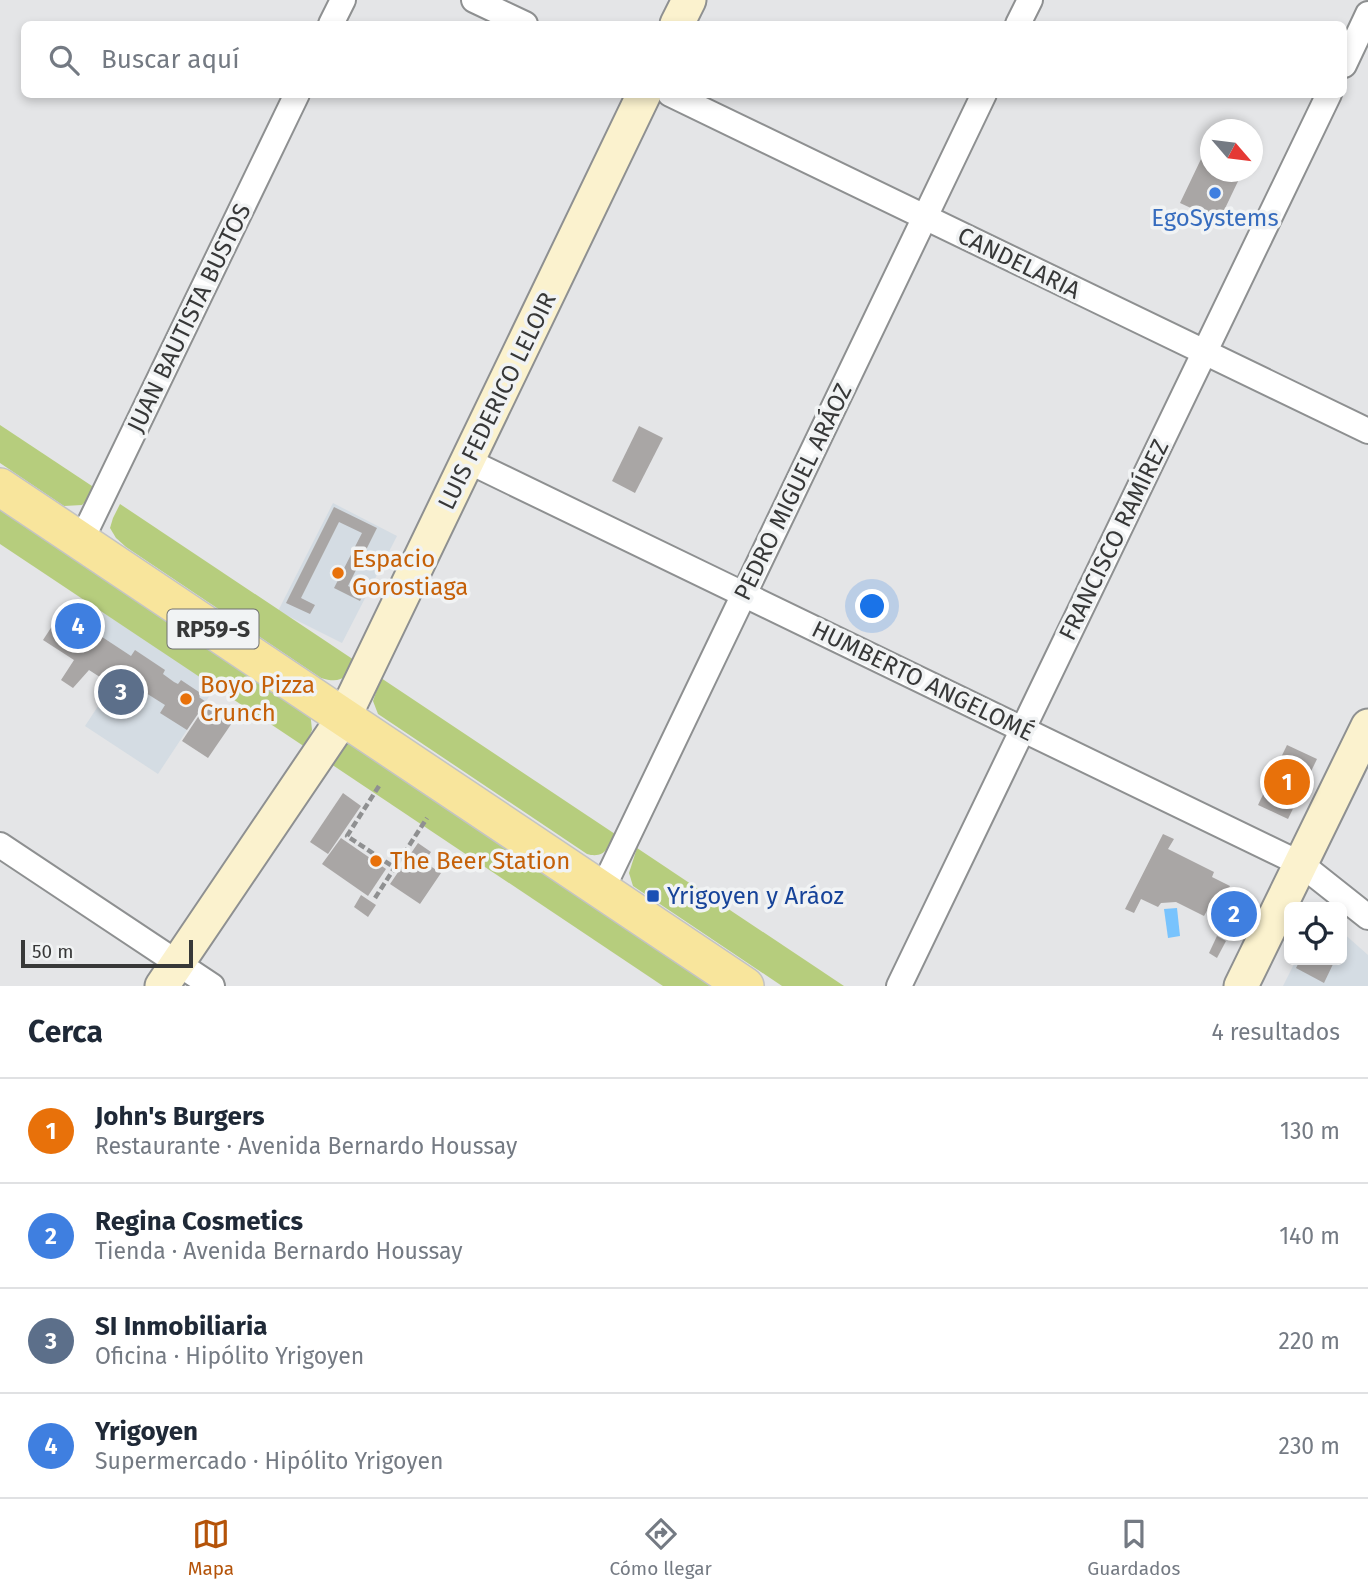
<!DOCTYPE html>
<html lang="es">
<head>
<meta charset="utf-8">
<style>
	:root { --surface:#fff; --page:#f6f6f7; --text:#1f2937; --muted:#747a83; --line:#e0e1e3; --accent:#b45309 }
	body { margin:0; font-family:"Fira Sans",sans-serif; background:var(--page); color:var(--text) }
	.controls { position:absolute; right:21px; bottom:21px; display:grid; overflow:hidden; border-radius:10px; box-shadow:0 4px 10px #0003 }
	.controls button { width:63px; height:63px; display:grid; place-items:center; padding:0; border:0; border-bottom:2px solid var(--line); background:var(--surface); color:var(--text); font:35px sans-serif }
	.compass { position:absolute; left:1200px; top:119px; width:63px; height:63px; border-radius:50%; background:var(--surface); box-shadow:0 4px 10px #0003; rotate:118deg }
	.scale { position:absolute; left:21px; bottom:18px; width:172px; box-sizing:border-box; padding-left:7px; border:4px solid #373838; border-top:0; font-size:19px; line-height:24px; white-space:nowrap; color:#373838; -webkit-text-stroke:5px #f1f3f4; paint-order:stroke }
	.you { position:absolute; left:873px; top:607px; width:24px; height:24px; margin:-18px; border:5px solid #fff; border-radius:50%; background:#1a73e8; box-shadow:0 0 0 10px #1a73e833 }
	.badge { display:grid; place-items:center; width:46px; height:46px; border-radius:50%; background:var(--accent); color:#fff; font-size:23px; font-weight:700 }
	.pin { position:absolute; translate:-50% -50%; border:4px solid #fff; box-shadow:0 2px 7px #0006 }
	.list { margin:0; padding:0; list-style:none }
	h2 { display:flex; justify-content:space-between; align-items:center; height:91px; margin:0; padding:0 28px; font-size:30px }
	h2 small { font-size:23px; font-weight:400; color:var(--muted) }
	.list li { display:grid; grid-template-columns:46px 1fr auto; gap:21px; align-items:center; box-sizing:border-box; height:105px; padding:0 28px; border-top:2px solid var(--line) }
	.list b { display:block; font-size:26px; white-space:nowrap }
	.list p { margin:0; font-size:23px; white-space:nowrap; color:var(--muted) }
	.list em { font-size:23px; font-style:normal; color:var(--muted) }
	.icon { flex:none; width:38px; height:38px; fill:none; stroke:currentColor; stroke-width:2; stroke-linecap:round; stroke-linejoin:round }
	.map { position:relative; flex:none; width:1368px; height:986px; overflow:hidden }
	.search { position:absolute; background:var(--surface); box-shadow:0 4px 10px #0003; left:21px; right:21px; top:21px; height:77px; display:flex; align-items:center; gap:18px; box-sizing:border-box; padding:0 24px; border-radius:10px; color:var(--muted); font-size:26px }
	.sheet { height:511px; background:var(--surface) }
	nav { display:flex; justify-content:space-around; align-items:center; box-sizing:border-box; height:98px; border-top:2px solid var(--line); background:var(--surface); font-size:19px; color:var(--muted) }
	nav a { display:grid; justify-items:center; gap:4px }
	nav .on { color:var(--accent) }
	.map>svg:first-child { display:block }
	.built { fill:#d4dce3 }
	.green { fill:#b6cd7d }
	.water { fill:#78c3fd }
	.building { fill:#a9a6a5 }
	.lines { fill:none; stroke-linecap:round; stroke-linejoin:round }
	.street-casing { stroke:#8e9091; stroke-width:28 }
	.secondary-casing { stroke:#8e9091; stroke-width:37 }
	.primary-casing { stroke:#c3c3c3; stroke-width:40 }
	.path { stroke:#8f9091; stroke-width:4.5; stroke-dasharray:7 3.5; stroke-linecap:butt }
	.street { stroke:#fff; stroke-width:24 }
	.secondary { stroke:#fbf2ce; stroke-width:33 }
	.primary { stroke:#f8e59c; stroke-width:37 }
	.shop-dot { fill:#3f7fe0; stroke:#f1f3f4; stroke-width:2.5 }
	.food-dot { fill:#e8710a; stroke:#f1f3f4; stroke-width:2.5 }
	.transit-dot { fill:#1a4fb4; stroke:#f1f3f4; stroke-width:2.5 }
	.labels { text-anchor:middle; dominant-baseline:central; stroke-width:7; stroke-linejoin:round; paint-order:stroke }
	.shield { fill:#f1f3f4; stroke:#6f7070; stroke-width:2 }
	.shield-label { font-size:23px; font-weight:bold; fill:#373838 }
	.shop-label { font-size:24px; fill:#366cbe; stroke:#f1f3f4 }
	.street-label { font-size:24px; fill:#373838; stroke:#f1f3f4 }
	.food-label { font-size:24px; fill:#c56008; stroke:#f1f3f4; text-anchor:start }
	.transit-label { font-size:24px; fill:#164399; stroke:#f1f3f4; text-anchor:start }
</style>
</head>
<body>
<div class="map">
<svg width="1368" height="986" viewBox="0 0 1368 986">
	<rect width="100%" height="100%" fill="#e4e5e7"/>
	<g class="built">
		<path d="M333,503L397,536L342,643L278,611Z"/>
		<path d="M104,613L216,686L158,774L85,726L112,685L74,660Z"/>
		<path d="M1342,932L1368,955V986H1283L1296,960H1342Z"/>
	</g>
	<g class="green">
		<path d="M0,425L95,488L90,497L82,505L64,506L0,463Z"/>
		<path d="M0,501L310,711L312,730L305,747L0,544Z"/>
		<path d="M120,504L357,662C347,678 340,684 321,678L126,547L116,538L110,528L113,518Z"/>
		<path d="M381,678L615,834C610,847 604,859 587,854L378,714L373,701Z"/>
		<path d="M355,742L710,981L712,986H663L328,762L342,745Z"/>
		<path d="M637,848L844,986H782L633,886L629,873Z"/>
	</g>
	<path class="water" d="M1177,908L1180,936L1168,938L1164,909Z"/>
	<g class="building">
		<path d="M1202,157L1210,161V172H1234L1241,175L1219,221L1180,203Z"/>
		<path d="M639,426L663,438L635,493L612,481Z"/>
		<path d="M334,507L377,528L348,586L364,593L360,601L334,588L362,533L339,522L301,598L315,605L310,614L286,603Z"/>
		<path d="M64,608L94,628L93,631L131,656L135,650L165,670L163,674L174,682L178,684L181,680L202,694L199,697L206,702L187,730L160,713L165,705L138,688L131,697L89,670L73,688L61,680L74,660L43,640Z"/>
		<path d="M208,702L234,720L208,758L182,741Z"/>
		<path d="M1287,745L1317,759L1288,819L1258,805Z"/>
		<path d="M343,793L361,806L328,854L310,842Z"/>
		<path d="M1163,834L1174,839L1168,849L1214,872L1212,877L1230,886L1218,909L1210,905L1204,916L1176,902L1161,903L1158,907L1141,899L1134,913L1125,909Z"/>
		<path d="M341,838L386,869L368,896L322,864Z"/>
		<path d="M418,843L431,852L424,862L441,873L420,904L390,884Z"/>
		<path d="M361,895L376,905L368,917L354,907Z"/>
		<path d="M1234,903L1243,908L1234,925L1226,920Z"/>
		<path d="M1217,936L1226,941L1217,958L1209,953Z"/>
		<path d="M1300,960H1330L1334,962L1324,983L1296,968Z"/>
	</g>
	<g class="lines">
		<defs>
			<g id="street">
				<path d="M474,0L525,24"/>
				<path d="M331,24L343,0"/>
				<path d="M1018,24L1030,0"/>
				<path d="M1344,65L1368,14"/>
				<path d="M670,94L1368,431"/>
				<path d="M468,461L1301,864L1368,917"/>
				<path d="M81,541L297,94"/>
				<path d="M0,845L212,986"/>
				<path d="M602,890L984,94"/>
				<path d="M899,986L1329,94"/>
			</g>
			<g id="secondary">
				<path d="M677,24L689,0"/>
				<path d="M162,986L344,717L644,94"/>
				<path d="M1241,986L1368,726"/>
			</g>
			<path id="primary" d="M0,487L745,986"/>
		</defs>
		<use href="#street" class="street-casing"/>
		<use href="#secondary" class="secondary-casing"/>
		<use href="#primary" class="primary-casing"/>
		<g class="path">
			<path d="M379,786L347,836L395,868"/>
			<path d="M375,898L427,818"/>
		</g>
		<use href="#street" class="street"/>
		<use href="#secondary" class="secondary"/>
		<use href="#primary" class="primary"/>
	</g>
	<circle class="shop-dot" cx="1215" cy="193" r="7"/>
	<g class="food-dot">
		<circle cx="338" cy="573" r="7"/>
		<circle cx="186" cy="699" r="7"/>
		<circle cx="376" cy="861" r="7"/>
	</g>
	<rect class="transit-dot" x="646" y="889" width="14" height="14" rx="3.5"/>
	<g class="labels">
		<rect class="shield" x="167.5" y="609.5" width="91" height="39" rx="5"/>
		<g class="shield-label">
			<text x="213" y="629">RP59-S</text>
		</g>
		<g class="shop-label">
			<text x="1215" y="218">EgoSystems</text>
		</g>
		<g class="street-label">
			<text transform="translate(1019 263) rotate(26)">CANDELARIA</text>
			<text transform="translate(189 318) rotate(-64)">JUAN BAUTISTA BUSTOS</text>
			<text transform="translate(497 401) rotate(-64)">LUIS FEDERICO LELOIR</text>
			<text transform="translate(793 492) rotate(-64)">PEDRO MIGUEL ARÁOZ</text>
			<text transform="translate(1114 540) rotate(-64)">FRANCISCO RAMÍREZ</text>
			<text transform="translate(923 681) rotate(26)">HUMBERTO ANGELOMÉ</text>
		</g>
		<g class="food-label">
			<text x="352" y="559">Espacio<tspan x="352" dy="28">Gorostiaga</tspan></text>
			<text x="200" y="685">Boyo Pizza<tspan x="200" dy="28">Crunch</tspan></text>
			<text x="390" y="861">The Beer Station</text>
		</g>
		<g class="transit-label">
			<text x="667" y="896">Yrigoyen y Aráoz</text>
		</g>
	</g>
</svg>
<div class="controls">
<button><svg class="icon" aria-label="locate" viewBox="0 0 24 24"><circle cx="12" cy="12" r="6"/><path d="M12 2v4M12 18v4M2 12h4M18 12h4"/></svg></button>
</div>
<svg class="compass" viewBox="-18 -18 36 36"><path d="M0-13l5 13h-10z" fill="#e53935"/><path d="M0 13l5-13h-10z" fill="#747a83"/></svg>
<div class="scale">50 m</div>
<div class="you"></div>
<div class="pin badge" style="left:1287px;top:782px;background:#e8710a">1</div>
<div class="pin badge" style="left:1234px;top:914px;background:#3f7fe0">2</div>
<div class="pin badge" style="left:121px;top:692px;background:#5c6f8a">3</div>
<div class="pin badge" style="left:78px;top:626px;background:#3f7fe0">4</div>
<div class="search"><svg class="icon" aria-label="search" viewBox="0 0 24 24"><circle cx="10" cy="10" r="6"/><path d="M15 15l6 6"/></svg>Buscar aquí</div>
</div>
<section class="sheet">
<h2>Cerca<small>4 resultados</small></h2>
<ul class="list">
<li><span class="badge" style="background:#e8710a">1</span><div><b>John's Burgers</b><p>Restaurante · Avenida Bernardo Houssay</p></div><em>130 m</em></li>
<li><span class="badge" style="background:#3f7fe0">2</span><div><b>Regina Cosmetics</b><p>Tienda · Avenida Bernardo Houssay</p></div><em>140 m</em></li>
<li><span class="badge" style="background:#5c6f8a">3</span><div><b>SI Inmobiliaria</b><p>Oficina · Hipólito Yrigoyen</p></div><em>220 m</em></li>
<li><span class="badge" style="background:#3f7fe0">4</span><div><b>Yrigoyen</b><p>Supermercado · Hipólito Yrigoyen</p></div><em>230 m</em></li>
</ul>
</section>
<nav>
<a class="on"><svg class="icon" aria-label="map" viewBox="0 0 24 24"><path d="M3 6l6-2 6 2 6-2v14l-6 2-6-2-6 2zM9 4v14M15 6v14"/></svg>Mapa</a>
<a><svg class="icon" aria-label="directions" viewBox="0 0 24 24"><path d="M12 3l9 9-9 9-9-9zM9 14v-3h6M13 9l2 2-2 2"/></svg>Cómo llegar</a>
<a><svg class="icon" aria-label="saved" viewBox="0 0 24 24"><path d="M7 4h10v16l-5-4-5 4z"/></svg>Guardados</a>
</nav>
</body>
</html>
